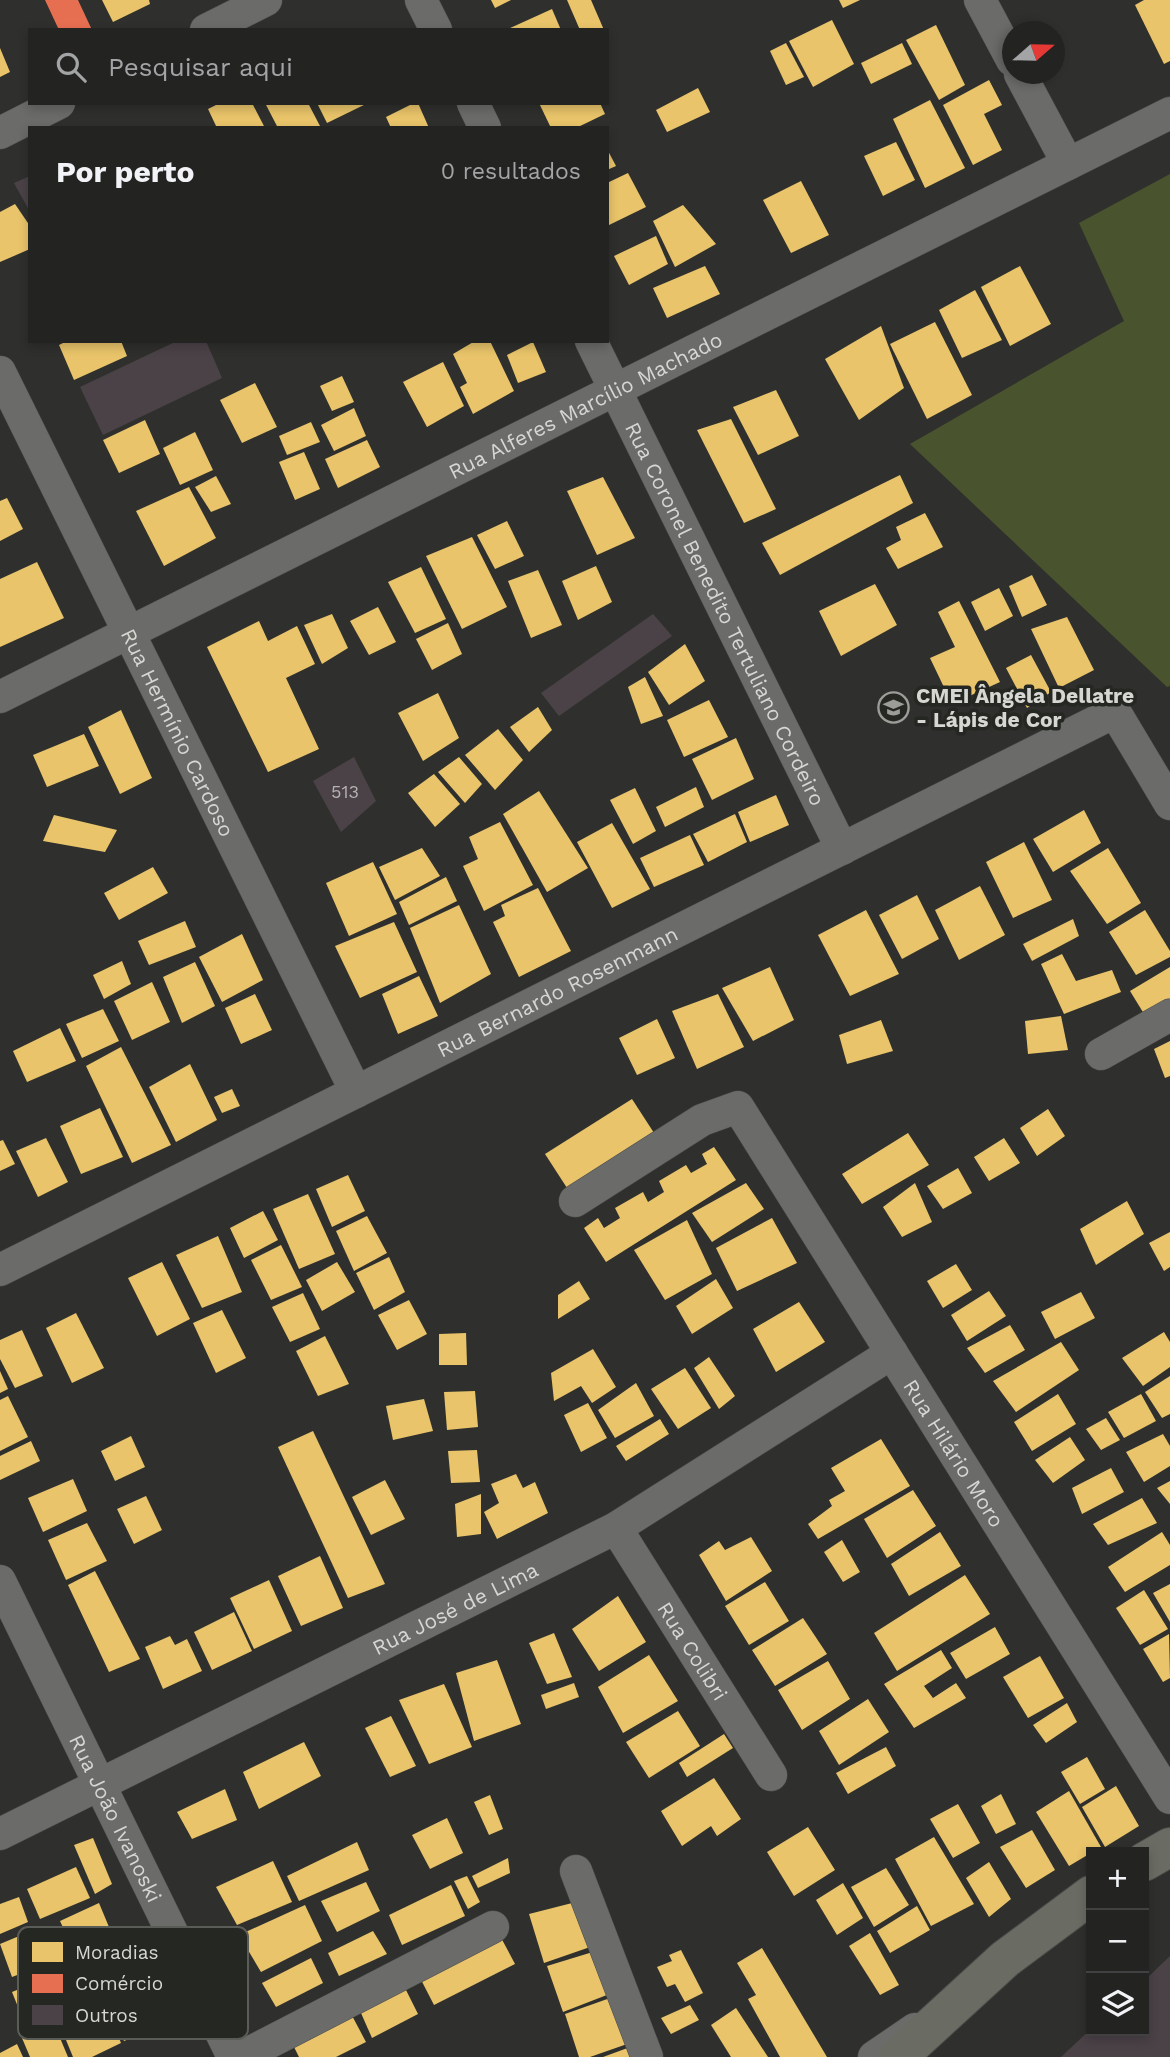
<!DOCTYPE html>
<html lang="pt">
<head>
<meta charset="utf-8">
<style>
	:root { --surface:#232422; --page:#2b2c2a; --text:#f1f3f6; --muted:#a3a4a5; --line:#404140 }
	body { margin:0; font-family:"Work Sans",sans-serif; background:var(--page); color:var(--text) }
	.controls { position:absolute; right:21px; bottom:21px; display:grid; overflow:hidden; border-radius:0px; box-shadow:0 4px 10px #0003 }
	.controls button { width:63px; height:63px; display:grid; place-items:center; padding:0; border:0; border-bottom:2px solid var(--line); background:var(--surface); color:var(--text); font:35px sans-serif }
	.compass { position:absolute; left:1002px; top:21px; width:63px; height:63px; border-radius:50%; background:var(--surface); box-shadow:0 4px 10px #0003; rotate:70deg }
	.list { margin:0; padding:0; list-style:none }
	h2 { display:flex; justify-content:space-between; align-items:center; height:91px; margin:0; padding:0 28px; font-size:30px }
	h2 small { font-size:23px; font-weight:400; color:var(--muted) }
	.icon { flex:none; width:38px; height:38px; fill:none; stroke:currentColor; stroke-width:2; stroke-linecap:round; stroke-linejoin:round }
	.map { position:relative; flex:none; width:1170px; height:2057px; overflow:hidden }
	.search { position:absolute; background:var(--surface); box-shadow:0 4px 10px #0003; left:28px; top:28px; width:581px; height:77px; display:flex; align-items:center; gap:18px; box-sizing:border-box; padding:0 24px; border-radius:0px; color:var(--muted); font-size:26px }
	.panel { position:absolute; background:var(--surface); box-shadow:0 4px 10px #0003; left:28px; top:126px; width:581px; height:217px; border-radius:0px }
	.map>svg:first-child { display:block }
	.green { fill:#49542e }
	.homes { fill:#e9c46a }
	.shops { fill:#e76f51 }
	.building { fill:#4b4247 }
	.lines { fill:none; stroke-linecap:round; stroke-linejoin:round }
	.minor-casing { stroke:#4d4d4b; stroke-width:33 }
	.major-casing { stroke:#4d4d4b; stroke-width:40 }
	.minor { stroke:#6b6c6a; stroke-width:32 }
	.major { stroke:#6a6c64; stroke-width:38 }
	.labels { text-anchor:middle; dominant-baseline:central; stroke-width:7; stroke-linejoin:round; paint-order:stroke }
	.number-label { font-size:18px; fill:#b3b2b0 }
	.street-label { font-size:21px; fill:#d6d7d3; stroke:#252722 }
	.poi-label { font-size:21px; font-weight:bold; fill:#d6d7d3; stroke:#252722; text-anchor:start }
	.key { fill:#252722; stroke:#5a5c57; stroke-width:2 }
	.key-label { font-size:19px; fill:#d6d7d3 }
</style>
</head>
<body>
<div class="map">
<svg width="1170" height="2057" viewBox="0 0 1170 2057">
	<rect width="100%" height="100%" fill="#2f302d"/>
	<path class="green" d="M1170,174V686L1167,687L910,444L1124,321L1079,223Z"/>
	<g class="homes">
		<path d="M102,0H149L150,4L113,22Z"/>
		<path d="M491,0H511L495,8Z"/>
		<path d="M567,0H591L604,30H580Z"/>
		<path d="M839,0H860L843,8Z"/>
		<path d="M1144,0H1170V61L1164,64L1135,5Z"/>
		<path d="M552,9L561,30H506Z"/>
		<path d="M832,20L854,64L813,87L789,41Z"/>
		<path d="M936,25L965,85L939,100L906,40Z"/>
		<path d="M786,43L804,77L786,85L770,51Z"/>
		<path d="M902,43L912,64L871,84L861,63Z"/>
		<path d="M0,48L10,72L0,77Z"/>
		<path d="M989,80L1002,105L984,114L1002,150L973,165L943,105Z"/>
		<path d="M698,88L710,112L667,132L656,110Z"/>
		<path d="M930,100L965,168L925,188L893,119Z"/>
		<path d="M220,103H252L265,128H217L208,109Z"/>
		<path d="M265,103H308L320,126L278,128Z"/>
		<path d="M317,103H368L327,123Z"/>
		<path d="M414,103H418L429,128H391L386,117Z"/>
		<path d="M539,103H600L605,114L576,128H551Z"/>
		<path d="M896,142L915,180L883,196L864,156Z"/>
		<path d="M607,149L616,166L607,170Z"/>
		<path d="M628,173L646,207L607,226V183Z"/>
		<path d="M801,181L829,235L791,253L763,200Z"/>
		<path d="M15,204L30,226V249L0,262V212Z"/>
		<path d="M683,205L716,244L675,267L653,221Z"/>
		<path d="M656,236L668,264L629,285L614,256Z"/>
		<path d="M705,266L720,294L667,318L653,288Z"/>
		<path d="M1020,266L1051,324L1010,346L981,287Z"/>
		<path d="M975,290L1002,340L962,358L939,310Z"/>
		<path d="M935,322L972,395L927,419L890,344Z"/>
		<path d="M881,326L904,388L859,420L825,359Z"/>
		<path d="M67,341H121L127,356L74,380L59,345Z"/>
		<path d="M475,341H490L514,391L473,414L460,387L467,383L453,354Z"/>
		<path d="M533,342L546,372L518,383L507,355Z"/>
		<path d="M443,362L464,406L427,427L403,382Z"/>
		<path d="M342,376L354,402L332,411L320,386Z"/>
		<path d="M255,383L277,427L242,443L220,400Z"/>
		<path d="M776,390L799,436L758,455L733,407Z"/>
		<path d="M354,408L366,436L334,451L321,425Z"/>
		<path d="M731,419L776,509L744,523L697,430Z"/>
		<path d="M145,420L160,454L119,473L103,440Z"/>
		<path d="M311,422L320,442L287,455L279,436Z"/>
		<path d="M195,432L213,470L180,485L163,448Z"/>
		<path d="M367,440L380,467L338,488L325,459Z"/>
		<path d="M304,452L320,489L295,500L279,462Z"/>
		<path d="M900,475L913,503L780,575L762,543Z"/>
		<path d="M216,476L231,504L211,512L195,487Z"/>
		<path d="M603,477L635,538L597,555L567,491Z"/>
		<path d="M189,487L216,538L164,566L136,511Z"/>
		<path d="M7,498L23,529L0,541V501Z"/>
		<path d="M925,513L943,547L898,569L886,548L901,540L896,527Z"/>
		<path d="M507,521L524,556L495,569L477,535Z"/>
		<path d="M472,537L507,607L462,629L426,556Z"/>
		<path d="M37,562L64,618L0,647V579Z"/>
		<path d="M596,566L612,602L578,620L562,581Z"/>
		<path d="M421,567L446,619L415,633L388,582Z"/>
		<path d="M538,570L562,625L531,638L508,581Z"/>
		<path d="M1032,575L1047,605L1022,617L1009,586Z"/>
		<path d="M875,584L897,625L841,656L819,611Z"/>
		<path d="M999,588L1013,616L985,631L971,602Z"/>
		<path d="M959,601L1000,682L952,704L930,658L955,647L938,612Z"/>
		<path d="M378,607L396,642L369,655L350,621Z"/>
		<path d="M332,614L348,648L322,664L304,625Z"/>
		<path d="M1067,617L1094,670L1059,688L1031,629Z"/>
		<path d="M259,621L268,641L297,626L315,664L286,678L319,749L268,772L207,647Z"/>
		<path d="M448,623L462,654L432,670L416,639Z"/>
		<path d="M685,644L705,681L669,705L648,672Z"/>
		<path d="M1031,655L1051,692L1027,708L1006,668Z"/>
		<path d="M645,677L663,716L641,724L628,687Z"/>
		<path d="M438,693L459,738L423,761L398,713Z"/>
		<path d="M709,700L728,737L684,757L667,720Z"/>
		<path d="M538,707L552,730L529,752L510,727Z"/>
		<path d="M121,710L152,778L120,794L88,727Z"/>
		<path d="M498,729L523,760L495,790L465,755Z"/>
		<path d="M84,734L99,766L47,787L33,755Z"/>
		<path d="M736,738L754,779L712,800L692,759Z"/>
		<path d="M459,757L482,784L465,803L438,772Z"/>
		<path d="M434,774L460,804L435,827L408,793Z"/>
		<path d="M696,787L704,807L665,827L656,807Z"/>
		<path d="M635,788L656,831L633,844L610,800Z"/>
		<path d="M539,791L588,868L547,892L503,814Z"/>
		<path d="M776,795L789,825L750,842L738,812Z"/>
		<path d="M1084,810L1101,843L1053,872L1033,839Z"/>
		<path d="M735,814L747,842L708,862L693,834Z"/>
		<path d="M54,815L117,830L105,852L43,841Z"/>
		<path d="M500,822L533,885L484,911L463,866L478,859L469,837Z"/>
		<path d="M612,823L650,889L612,908L577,842Z"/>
		<path d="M690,835L704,865L654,887L640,858Z"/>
		<path d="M1024,842L1052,900L1013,918L986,862Z"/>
		<path d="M422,848L440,876L395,900L379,867Z"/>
		<path d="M1108,848L1141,903L1107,924L1070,871Z"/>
		<path d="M373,862L397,914L349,936L326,883Z"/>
		<path d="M153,867L168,893L119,920L104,893Z"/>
		<path d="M446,877L457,901L409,925L399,902Z"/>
		<path d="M980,886L1005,935L959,960L935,910Z"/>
		<path d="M538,888L571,951L519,977L493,922L505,916L501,905Z"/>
		<path d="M917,895L939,939L902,959L879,915Z"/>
		<path d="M459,905L491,974L440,1003L410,928Z"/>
		<path d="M866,910L899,974L850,996L818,935Z"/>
		<path d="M1145,910L1170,951V957L1136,975L1109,932Z"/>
		<path d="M1073,919L1079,936L1032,961L1023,944Z"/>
		<path d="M185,921L196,947L149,965L138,941Z"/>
		<path d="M394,922L417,972L360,998L335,946Z"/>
		<path d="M242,934L263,980L222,1002L199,957Z"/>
		<path d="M1062,954L1076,981L1112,970L1121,992L1064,1014L1041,964Z"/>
		<path d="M122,961L131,984L104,999L93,975Z"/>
		<path d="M195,962L215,1006L182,1023L163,977Z"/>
		<path d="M770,967L794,1020L753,1041L722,988Z"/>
		<path d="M1170,967V1010L1149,1022L1130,991Z"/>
		<path d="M419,976L438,1016L398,1034L382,994Z"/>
		<path d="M152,982L170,1022L132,1040L114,1001Z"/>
		<path d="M255,994L272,1030L241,1044L225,1008Z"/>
		<path d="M718,994L744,1047L697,1069L672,1011Z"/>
		<path d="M103,1009L119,1041L82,1058L66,1024Z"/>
		<path d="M1061,1016L1068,1050L1028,1054L1025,1021Z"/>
		<path d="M657,1019L675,1058L637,1075L619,1038Z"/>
		<path d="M881,1020L893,1051L847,1064L839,1035Z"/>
		<path d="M60,1028L76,1061L27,1082L13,1051Z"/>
		<path d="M1170,1041V1076L1165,1078L1154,1049Z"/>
		<path d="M121,1047L171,1145L132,1163L86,1066Z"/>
		<path d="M190,1064L217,1120L176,1142L149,1087Z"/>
		<path d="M232,1089L240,1106L222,1113L214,1097Z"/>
		<path d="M632,1099L656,1136L569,1191L545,1154Z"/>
		<path d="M100,1108L123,1157L81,1174L60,1126Z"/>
		<path d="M1048,1109L1065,1136L1037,1156L1020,1128Z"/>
		<path d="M908,1133L929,1165L862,1204L842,1174Z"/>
		<path d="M46,1138L68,1182L38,1197L16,1151Z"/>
		<path d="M1004,1138L1020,1163L989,1181L974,1157Z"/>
		<path d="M3,1140L15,1164L0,1171V1141Z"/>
		<path d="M714,1147L736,1180L606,1262L584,1228L598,1218L604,1228L620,1218L615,1208L643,1192L648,1202L664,1192L659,1181L686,1165L691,1173L707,1164L702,1154Z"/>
		<path d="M958,1168L972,1193L943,1209L927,1186Z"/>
		<path d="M348,1175L365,1211L332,1227L316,1189Z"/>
		<path d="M746,1183L764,1209L712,1242L692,1213Z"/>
		<path d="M915,1183L932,1222L902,1237L883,1207Z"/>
		<path d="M308,1194L335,1254L299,1269L273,1209Z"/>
		<path d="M1127,1201L1144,1234L1096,1265L1080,1229Z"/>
		<path d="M263,1211L278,1240L244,1258L230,1228Z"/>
		<path d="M367,1216L387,1253L354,1271L336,1231Z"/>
		<path d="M772,1218L797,1263L737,1291L716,1248Z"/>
		<path d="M687,1220L712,1274L665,1300L634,1250Z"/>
		<path d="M1170,1232V1267L1164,1271L1149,1243Z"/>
		<path d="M218,1236L242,1292L202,1308L176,1255Z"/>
		<path d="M281,1245L302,1287L271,1300L251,1260Z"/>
		<path d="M389,1257L405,1292L374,1310L356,1273Z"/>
		<path d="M162,1262L190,1319L157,1336L128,1278Z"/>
		<path d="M337,1262L355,1292L322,1311L306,1280Z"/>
		<path d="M956,1264L972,1290L943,1308L927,1281Z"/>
		<path d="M716,1279L733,1308L692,1334L676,1306Z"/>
		<path d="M579,1281L590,1299L558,1319V1295Z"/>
		<path d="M989,1291L1006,1316L967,1341L951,1315Z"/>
		<path d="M1081,1292L1095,1318L1055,1339L1041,1312Z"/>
		<path d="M303,1293L320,1329L290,1342L272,1307Z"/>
		<path d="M409,1300L427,1334L397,1350L378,1315Z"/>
		<path d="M799,1302L825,1342L776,1372L753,1329Z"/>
		<path d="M222,1310L246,1358L216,1373L193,1323Z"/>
		<path d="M76,1313L104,1368L72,1383L46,1328Z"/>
		<path d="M1010,1325L1025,1350L985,1373L967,1348Z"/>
		<path d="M22,1330L43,1376L15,1388L0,1359V1340Z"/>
		<path d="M1164,1332L1170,1342V1367L1143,1386L1122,1358Z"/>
		<path d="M466,1333L467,1365H439V1334Z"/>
		<path d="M325,1336L349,1384L318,1396L296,1351Z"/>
		<path d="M1061,1342L1079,1370L1016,1412L993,1381Z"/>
		<path d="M593,1349L616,1387L592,1403L581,1386L554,1401L551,1373Z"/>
		<path d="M709,1357L735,1396L719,1409L694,1368Z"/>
		<path d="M685,1368L711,1408L678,1429L651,1389Z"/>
		<path d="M0,1371L8,1389L0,1393Z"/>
		<path d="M1170,1376V1414L1162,1418L1145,1392Z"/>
		<path d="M636,1383L654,1416L615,1438L598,1410Z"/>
		<path d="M475,1391L478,1427L447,1430L444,1392Z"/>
		<path d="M1058,1394L1076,1424L1032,1451L1014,1422Z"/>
		<path d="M1141,1394L1156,1421L1124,1438L1108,1412Z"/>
		<path d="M8,1396L28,1437L0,1451V1400Z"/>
		<path d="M424,1399L433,1431L393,1440L386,1406Z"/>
		<path d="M588,1403L607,1438L581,1452L564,1415Z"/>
		<path d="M1106,1418L1120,1440L1101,1450L1086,1429Z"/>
		<path d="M660,1419L669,1434L626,1461L616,1446Z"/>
		<path d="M313,1431L385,1584L348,1598L278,1447Z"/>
		<path d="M1163,1434L1170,1446V1466L1144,1482L1126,1452Z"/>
		<path d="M131,1436L145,1467L115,1481L101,1451Z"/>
		<path d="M1070,1437L1085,1460L1053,1483L1035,1460Z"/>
		<path d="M881,1439L910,1486L818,1539L808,1524L832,1506L829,1500L845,1491L831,1468Z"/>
		<path d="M31,1441L40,1461L0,1480V1456Z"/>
		<path d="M477,1450L480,1482L451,1483L448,1451Z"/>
		<path d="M1111,1468L1124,1492L1082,1514L1072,1488Z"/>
		<path d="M516,1474L523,1488L535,1482L548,1513L497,1539L484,1512L499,1503L491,1484Z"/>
		<path d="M73,1479L87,1511L43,1532L28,1498Z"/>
		<path d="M385,1480L405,1519L371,1535L352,1497Z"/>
		<path d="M1170,1481V1504L1157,1488Z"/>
		<path d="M913,1490L936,1526L887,1558L864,1519Z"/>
		<path d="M481,1494V1534L457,1537L455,1504Z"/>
		<path d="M146,1496L162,1530L134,1544L117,1509Z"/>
		<path d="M1142,1498L1157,1523L1108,1545L1093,1524Z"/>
		<path d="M87,1523L107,1561L66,1580L48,1540Z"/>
		<path d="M940,1532L961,1566L909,1596L891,1564Z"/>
		<path d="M1162,1532L1170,1545V1565L1125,1592L1108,1567Z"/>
		<path d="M751,1537L772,1571L726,1601L699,1555L719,1541L725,1550Z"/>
		<path d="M842,1540L860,1572L843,1582L824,1552Z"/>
		<path d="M320,1556L343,1608L301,1626L278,1576Z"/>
		<path d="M95,1571L140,1659L109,1672L68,1585Z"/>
		<path d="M965,1575L990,1614L897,1671L874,1633Z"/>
		<path d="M269,1580L292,1631L254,1649L230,1598Z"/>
		<path d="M765,1582L789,1621L749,1645L725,1606Z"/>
		<path d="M1170,1584V1622L1153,1593Z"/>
		<path d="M1144,1590L1168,1629L1140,1645L1116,1608Z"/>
		<path d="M618,1596L646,1642L599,1671L572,1629Z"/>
		<path d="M234,1612L252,1651L212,1670L194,1632Z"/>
		<path d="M803,1618L827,1654L775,1686L752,1650Z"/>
		<path d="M995,1627L1010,1654L966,1679L950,1653Z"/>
		<path d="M554,1633L572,1677L547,1684L529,1643Z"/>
		<path d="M1169,1634L1170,1678L1163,1682L1143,1649Z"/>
		<path d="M170,1636L175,1645L187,1639L202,1671L163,1689L145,1647Z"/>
		<path d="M941,1650L952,1668L924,1686L933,1698L956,1683L966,1698L914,1728L884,1684Z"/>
		<path d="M649,1655L678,1701L623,1733L598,1687Z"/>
		<path d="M1040,1656L1064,1698L1028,1718L1003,1677Z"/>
		<path d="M497,1660L521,1724L474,1741L456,1673Z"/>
		<path d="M828,1661L850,1699L802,1730L778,1690Z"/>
		<path d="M574,1683L579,1697L546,1709L541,1695Z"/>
		<path d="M444,1684L472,1747L429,1764L399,1700Z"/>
		<path d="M868,1699L889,1732L839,1765L819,1731Z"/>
		<path d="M1067,1703L1077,1722L1046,1743L1033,1725Z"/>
		<path d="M678,1711L700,1746L649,1778L626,1742Z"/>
		<path d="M391,1716L416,1766L390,1777L365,1728Z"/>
		<path d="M724,1734L733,1748L687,1777L679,1763Z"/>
		<path d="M304,1742L321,1776L259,1809L243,1772Z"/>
		<path d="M886,1747L896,1766L848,1794L836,1773Z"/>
		<path d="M1087,1757L1105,1789L1080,1804L1061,1772Z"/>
		<path d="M714,1778L741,1819L717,1836L711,1826L682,1846L661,1811Z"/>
		<path d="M1116,1786L1139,1826L1105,1847L1082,1807Z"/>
		<path d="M225,1789L237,1820L192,1839L177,1812Z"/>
		<path d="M1069,1791L1101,1847L1069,1866L1036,1812Z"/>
		<path d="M1001,1794L1016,1824L996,1834L981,1806Z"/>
		<path d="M490,1795L503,1829L489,1835L474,1802Z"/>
		<path d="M958,1804L980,1843L953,1858L930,1819Z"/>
		<path d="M447,1818L463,1853L430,1869L412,1835Z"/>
		<path d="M808,1827L835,1870L794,1896L767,1852Z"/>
		<path d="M1032,1830L1055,1870L1026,1888L1000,1847Z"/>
		<path d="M934,1837L974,1904L931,1926L895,1859Z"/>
		<path d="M93,1838L112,1884L95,1894L74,1845Z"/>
		<path d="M357,1842L369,1870L299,1901L287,1876Z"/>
		<path d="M508,1858L510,1873L478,1888L472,1876Z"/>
		<path d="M273,1861L292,1902L237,1925L216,1887Z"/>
		<path d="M989,1862L1011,1899L989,1917L966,1878Z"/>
		<path d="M76,1867L90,1898L40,1919L27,1889Z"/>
		<path d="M886,1868L909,1905L874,1927L851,1887Z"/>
		<path d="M467,1876L480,1902L468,1909L454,1881Z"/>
		<path d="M366,1882L380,1911L337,1932L321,1901Z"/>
		<path d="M843,1883L863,1918L837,1935L816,1900Z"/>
		<path d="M451,1885L465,1916L402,1945L389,1915Z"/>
		<path d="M19,1897L28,1922L0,1934V1904Z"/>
		<path d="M580,1901L593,1946L544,1963L529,1914Z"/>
		<path d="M99,1903L114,1939L76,1956L60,1921Z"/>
		<path d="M305,1905L322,1941L261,1972L239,1935Z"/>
		<path d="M917,1906L930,1930L890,1953L877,1931Z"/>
		<path d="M36,1929L51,1962L12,1977L0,1944Z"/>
		<path d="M373,1931L387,1954L339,1976L328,1953Z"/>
		<path d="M498,1932L515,1964L434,2005L417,1972Z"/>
		<path d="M870,1933L899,1985L880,1995L849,1946Z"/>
		<path d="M762,1948L827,2057H780L748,1999L756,1995L737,1963Z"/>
		<path d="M681,1950L703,1993L685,2002L675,1984L667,1987L657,1967L672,1961L669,1955Z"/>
		<path d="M596,1951L612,1993L563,2012L547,1966Z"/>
		<path d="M311,1958L323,1983L276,2007L262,1983Z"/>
		<path d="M39,1981L55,2021L28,2032L12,1992Z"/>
		<path d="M402,1982L418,2014L372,2038L357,2004Z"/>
		<path d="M143,1990L159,2027L124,2041L109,2004Z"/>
		<path d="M613,1997L630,2043L590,2057H579L565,2014Z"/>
		<path d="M690,2005L699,2020L671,2034L661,2018Z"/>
		<path d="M736,2008L768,2057H731L711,2025Z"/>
		<path d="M349,2010L366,2042L336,2057H299L290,2039Z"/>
		<path d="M111,2019L121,2043L92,2057H73L66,2040Z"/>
		<path d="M55,2026L68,2057H30L22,2038Z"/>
		<path d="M17,2044L23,2057H0V2053Z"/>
		<path d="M633,2046L637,2057H603Z"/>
	</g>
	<path class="shops" d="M45,0H78L92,30H59Z"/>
	<g class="building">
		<path d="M30,176V212L14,183Z"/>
		<path d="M177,341H206L222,378L103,435L80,387Z"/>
		<path d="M653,614L672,636L559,716L541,693Z"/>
		<path d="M354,757L376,801L341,832L313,781Z"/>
		<path d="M1170,1956V2057H1061L1091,2029L1144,2031V1981Z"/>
	</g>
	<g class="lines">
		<defs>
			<g id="minor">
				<path d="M421,0L436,30"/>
				<path d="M980,0L1012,60"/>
				<path d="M206,30L266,0"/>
				<path d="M1020,74L1068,164"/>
				<path d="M473,103L485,128"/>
				<path d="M0,133L59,103"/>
				<path id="s1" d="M591,341L842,849"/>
				<path id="s2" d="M0,372L356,1092"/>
				<path id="s3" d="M0,697L1170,113"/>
				<path d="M1101,1054L1170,1015"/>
				<path id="s4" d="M575,1201L702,1120L738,1107L1170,1798"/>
				<path id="s5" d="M0,1270L1115,712L1170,804"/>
				<path id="s6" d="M616,1528L771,1775"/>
				<path id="s7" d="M0,1581L233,2057"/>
				<path id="s8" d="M0,1834L616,1528L892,1353"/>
				<path d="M576,1871L647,2057"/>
				<path d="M241,2057L493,1927"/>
				<path d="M874,2057L915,2029"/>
			</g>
			<g id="major">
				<path d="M1144,1862L1170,1847"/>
				<path d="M898,2057L1005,1959L1091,1895"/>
			</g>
		</defs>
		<use href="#minor" class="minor-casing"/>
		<use href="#major" class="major-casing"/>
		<use href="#minor" class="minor"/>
		<use href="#major" class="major"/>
	</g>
	<defs>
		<symbol id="school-ring" viewBox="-11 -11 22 22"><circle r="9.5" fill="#252722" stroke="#9c9d99" stroke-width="1.5"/><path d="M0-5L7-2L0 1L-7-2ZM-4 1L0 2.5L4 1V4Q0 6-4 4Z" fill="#9c9d99"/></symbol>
	</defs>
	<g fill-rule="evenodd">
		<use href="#school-ring" x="876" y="690" width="35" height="35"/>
	</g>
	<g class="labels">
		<g class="number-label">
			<text x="345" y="791">513</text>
		</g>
		<g class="street-label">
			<text stroke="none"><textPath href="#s3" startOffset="654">Rua Alferes Marcílio Machado</textPath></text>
			<text stroke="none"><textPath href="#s1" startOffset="304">Rua Coronel Benedito Tertuliano Cordeiro</textPath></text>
			<text stroke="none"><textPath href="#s2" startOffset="402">Rua Hermínio Cardoso</textPath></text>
			<text stroke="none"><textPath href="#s5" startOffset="623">Rua Bernardo Rosenmann</textPath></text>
			<text stroke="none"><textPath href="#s4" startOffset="597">Rua Hilário Moro</textPath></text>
			<text stroke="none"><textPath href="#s8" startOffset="508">Rua José de Lima</textPath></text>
			<text stroke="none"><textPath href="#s6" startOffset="145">Rua Colibri</textPath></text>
			<text stroke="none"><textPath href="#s7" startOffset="264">Rua João Ivanoski</textPath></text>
		</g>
		<g class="poi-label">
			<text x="916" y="695">CMEI Ângela Dellatre<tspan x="916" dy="24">- Lápis de Cor</tspan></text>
		</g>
	</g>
	<rect x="18" y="1927" width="230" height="112" rx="10" class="key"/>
	<rect x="32" y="1942" width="31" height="20" fill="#e9c46a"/>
	<rect x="32" y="1974" width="31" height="19" fill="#e76f51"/>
	<rect x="32" y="2005" width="31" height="20" fill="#4b4247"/>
	<g class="key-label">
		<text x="75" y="1959">Moradias</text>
		<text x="75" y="1990">Comércio</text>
		<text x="75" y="2022">Outros</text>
	</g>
</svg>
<div class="controls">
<button>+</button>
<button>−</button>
<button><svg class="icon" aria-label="layers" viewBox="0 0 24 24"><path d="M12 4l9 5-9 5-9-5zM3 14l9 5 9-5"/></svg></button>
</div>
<svg class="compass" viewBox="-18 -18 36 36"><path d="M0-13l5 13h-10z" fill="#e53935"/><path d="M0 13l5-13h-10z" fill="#a3a4a5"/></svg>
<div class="search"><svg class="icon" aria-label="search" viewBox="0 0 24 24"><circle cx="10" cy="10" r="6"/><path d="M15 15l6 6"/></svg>Pesquisar aqui</div>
<section class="panel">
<h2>Por perto<small>0 resultados</small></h2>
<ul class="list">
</ul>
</section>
</div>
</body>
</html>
